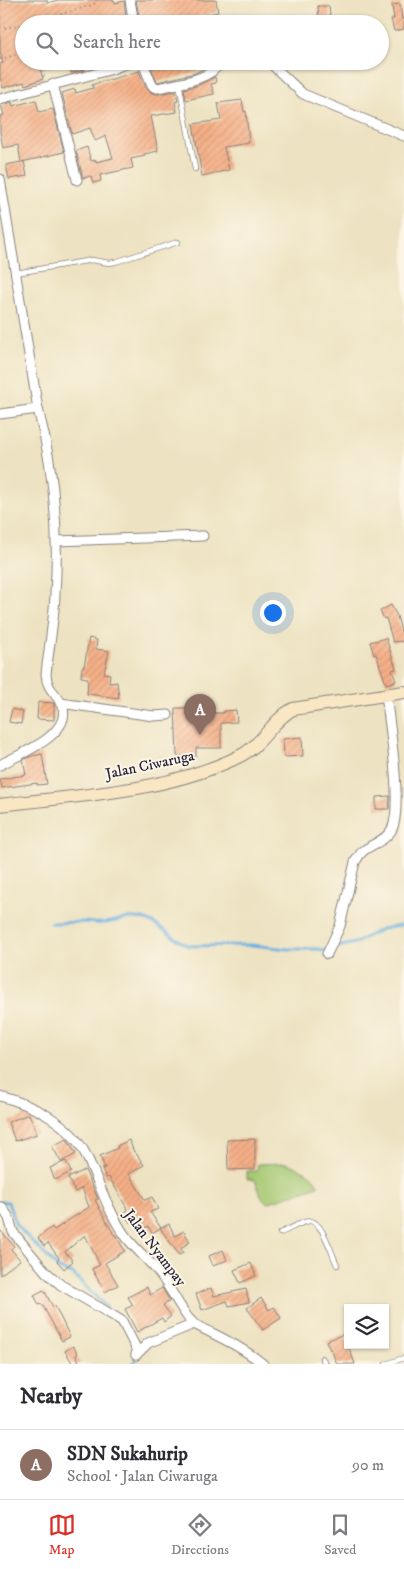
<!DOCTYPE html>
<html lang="en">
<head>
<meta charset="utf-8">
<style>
	:root { --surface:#fff; --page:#f7f7f7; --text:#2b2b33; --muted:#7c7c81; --line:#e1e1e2; --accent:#d93025 }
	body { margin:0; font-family:"IM FELL DW Pica",serif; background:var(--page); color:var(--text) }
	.controls { position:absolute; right:15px; bottom:15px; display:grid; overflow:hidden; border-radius:0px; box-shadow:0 1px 4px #0004 }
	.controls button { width:45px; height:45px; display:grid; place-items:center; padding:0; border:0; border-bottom:1px solid var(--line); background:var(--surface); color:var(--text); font:25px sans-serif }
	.you { position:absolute; left:272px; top:612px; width:18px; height:18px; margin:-12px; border:4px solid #fff; border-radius:50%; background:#1a73e8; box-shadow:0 0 0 8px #1a73e833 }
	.badge { display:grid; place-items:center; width:32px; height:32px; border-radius:50%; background:var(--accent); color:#fff; font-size:16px; font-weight:700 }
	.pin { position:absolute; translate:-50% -41px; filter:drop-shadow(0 1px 2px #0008) }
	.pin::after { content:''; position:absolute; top:26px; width:18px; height:15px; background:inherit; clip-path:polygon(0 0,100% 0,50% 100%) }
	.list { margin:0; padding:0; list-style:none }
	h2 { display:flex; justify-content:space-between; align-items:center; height:65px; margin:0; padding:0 20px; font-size:21px }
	h2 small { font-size:16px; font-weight:400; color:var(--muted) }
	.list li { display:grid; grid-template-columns:32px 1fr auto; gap:15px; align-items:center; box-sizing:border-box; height:70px; padding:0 20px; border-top:1px solid var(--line) }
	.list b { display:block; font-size:19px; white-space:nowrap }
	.list p { margin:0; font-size:16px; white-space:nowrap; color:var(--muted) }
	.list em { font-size:16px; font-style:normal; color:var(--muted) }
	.icon { flex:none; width:28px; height:28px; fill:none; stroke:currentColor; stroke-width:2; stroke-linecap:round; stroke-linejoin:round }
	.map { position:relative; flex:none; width:404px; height:1364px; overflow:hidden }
	.search { position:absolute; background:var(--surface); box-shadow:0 1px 4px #0004; left:15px; right:15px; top:15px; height:55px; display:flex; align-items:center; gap:12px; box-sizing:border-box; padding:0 18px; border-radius:28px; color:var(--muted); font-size:19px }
	.sheet { height:135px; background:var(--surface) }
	nav { display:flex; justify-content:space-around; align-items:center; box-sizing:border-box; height:70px; border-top:1px solid var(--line); background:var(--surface); font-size:14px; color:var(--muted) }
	nav a { display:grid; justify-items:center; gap:2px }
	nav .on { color:var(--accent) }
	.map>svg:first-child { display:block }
	.green { fill:#a4c771; stroke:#637456 }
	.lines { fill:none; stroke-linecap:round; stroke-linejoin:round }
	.stream { stroke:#69b1e1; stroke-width:3 }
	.building { fill:url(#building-hatch) }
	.lane-casing { stroke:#88827e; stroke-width:6 }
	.street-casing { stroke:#88827e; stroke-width:11 }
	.secondary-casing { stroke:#88827e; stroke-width:14 }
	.path { stroke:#88827e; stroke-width:2; stroke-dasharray:1 4; stroke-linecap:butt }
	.lane { stroke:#fff; stroke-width:4.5 }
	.street { stroke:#fff; stroke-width:9 }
	.secondary { stroke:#f9e7c3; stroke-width:12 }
	.labels { text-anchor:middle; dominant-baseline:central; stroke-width:4; stroke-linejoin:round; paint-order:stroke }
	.street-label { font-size:15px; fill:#22223b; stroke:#fcf5e5 }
</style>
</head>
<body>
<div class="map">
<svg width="404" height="1364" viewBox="0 0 404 1364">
	<defs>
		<pattern id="building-hatch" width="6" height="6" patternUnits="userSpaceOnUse" patternTransform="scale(1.25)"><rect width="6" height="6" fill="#f5b087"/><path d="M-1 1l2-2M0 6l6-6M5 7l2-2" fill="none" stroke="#d29775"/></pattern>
	</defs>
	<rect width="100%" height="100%" fill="#fcf5e5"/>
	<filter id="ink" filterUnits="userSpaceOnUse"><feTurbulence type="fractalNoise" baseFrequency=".02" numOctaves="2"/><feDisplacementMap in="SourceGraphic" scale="10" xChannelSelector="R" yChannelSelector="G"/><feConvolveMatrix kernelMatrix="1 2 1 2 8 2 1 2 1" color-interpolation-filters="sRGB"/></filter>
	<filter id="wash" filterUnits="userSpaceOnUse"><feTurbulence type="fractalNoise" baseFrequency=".0096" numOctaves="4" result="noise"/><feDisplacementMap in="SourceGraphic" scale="20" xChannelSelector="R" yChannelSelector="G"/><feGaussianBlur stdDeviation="1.12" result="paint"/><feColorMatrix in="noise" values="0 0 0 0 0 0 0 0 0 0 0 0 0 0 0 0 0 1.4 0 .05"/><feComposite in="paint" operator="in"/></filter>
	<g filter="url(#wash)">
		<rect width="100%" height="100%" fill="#ede2c1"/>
		<path class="green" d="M286,1163C297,1167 315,1173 318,1186L267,1203L262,1198L255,1180L247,1179V1171H257L258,1164Z"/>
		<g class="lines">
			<g class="stream">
				<path d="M50,923C62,923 73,922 85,922C90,922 95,924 100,923C116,923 130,914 146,920C162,926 174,939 189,946L252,945L288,949H319L323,951L358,942L366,937L382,929L404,925"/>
				<path d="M0,1202H8L16,1225L59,1269L73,1274L106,1307"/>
				<path d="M133,1364L138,1357"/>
			</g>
		</g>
		<g id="blocks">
			<g class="building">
				<path d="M0,0H47V3L58,0H114L115,3L124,1L126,17L121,18L123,24H24V61H58L59,64L40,69L43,79L25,85L24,82L3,88L0,77V64L3,63L0,51Z"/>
				<path d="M136,0H216L218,12L199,16L200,20L184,24H144L143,20L140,21Z"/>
				<path d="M400,4L402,19H404V29L394,31L391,19H394L392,5Z"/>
				<path d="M318,6H329L331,24H319Z"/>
				<path d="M69,61H83L85,70L71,73Z"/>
				<path d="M170,61H210V65L195,73L157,82L151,67Z"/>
				<path d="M139,71L146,88L152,93L158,94L176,91L178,101L175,102L177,112L151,116L158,151L144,154L145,156L131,159L133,168L100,175L101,181L93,183L91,176L83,178L76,151L87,147L91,161L96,160V162L113,158L106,136L95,141L90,128L72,134L62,93L75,89L76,93L93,88L92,85L102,81H106Z"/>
				<path d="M215,77L216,83L211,84L214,94L186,100L184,89L199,85Z"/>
				<path d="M36,100L39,112L53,109L64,152L22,162L24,161L27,176L9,179L6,165L21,162L18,145L3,148L0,132V116L4,115L1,105L12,102L13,106Z"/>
				<path d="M242,100L244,112L246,111L249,143L224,147L229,170L202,176L193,124L221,120L218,103Z"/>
				<path d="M391,605L397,616L401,631L404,630V641L393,642L386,618L384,619L380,611Z"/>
				<path d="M89,638L97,640L96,649L109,651L104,673L110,674L109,683L117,682L119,698L87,694L88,678L81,677L82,667H84Z"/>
				<path d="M386,638L396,669L392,670L396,681L386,684L376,654L374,655L370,642Z"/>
				<path d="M38,702L54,703V720L37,719Z"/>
				<path d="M175,708H194V713H224V711L236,710L237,722L221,723V748H196V756H177Z"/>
				<path d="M12,709L23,712L21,724L9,722Z"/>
				<path d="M302,737L303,756L284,757L283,739Z"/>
				<path d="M42,754L47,784L37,785V783L2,788L0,779L26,775L23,760L32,756Z"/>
				<path d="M390,796L389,809H376V797Z"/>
				<path d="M29,1114L37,1134L15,1141L8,1122Z"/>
				<path d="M67,1139L76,1154L61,1162L52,1146Z"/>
				<path d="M255,1139V1169L228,1170L227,1140Z"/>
				<path d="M129,1140L134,1152H135L144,1165L129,1174L145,1200L152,1197L158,1209L150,1212L161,1228L169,1224L175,1236L184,1231L190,1242L181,1248L183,1253L179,1255L160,1228L152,1233L148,1226L144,1229L137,1219L130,1223L124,1213L128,1210L109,1177L106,1178L102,1169L105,1168L100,1156L118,1148L117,1146Z"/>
				<path d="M66,1161L71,1172L55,1180L50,1168Z"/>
				<path d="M85,1170L98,1199L95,1200L114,1235L115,1234L125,1251L105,1263L118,1285L105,1292L92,1269L100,1265L85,1235L65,1252L73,1261L64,1269L57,1261L59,1258L48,1243L44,1246L38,1238L52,1227L54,1230L89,1207L82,1188L75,1192L68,1178Z"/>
				<path d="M0,1230L14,1246L11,1249L20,1260L0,1275Z"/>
				<path d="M223,1250L227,1260L213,1266L209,1256Z"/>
				<path d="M251,1263L256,1276L240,1283L234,1270Z"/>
				<path d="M147,1287L150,1295L162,1288L170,1301L163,1305L171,1316L164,1322L162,1318L137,1332L125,1309L133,1305L128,1297Z"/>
				<path d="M211,1288L214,1296L246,1289L249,1302L229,1306L227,1301L202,1310L196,1294Z"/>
				<path d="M44,1290L53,1307L55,1306L70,1337L62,1341L42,1304L39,1305L34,1295Z"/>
				<path d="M261,1298L269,1310L274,1307L281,1318L263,1330L247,1308Z"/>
				<path d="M344,1334L348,1345L355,1364H337L331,1349L330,1350L326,1341Z"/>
				<path d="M73,1346L78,1354L76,1355L80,1364H73L65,1351Z"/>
			</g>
		</g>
	</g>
	<g filter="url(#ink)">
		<use href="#blocks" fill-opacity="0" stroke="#88827e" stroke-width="1"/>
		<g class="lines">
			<defs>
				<g id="lane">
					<path d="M179,83L195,169"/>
					<path d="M16,273L92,260L109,263L115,262L178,242"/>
					<path d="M280,1233C288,1230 301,1222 309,1221C322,1219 332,1255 337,1265"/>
					<path d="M322,1358L326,1364"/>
					<path d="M386,1364L404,1358"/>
				</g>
				<g id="street">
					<path d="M130,0L134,24"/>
					<path d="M142,61L152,85L154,87L157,88C173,85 205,80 216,68V61"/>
					<path d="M268,61L303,94L404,136"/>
					<path d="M53,84L77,180"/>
					<path d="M0,99L109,70L133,61"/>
					<path d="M0,179L38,409C54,469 59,532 55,594C54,621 49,647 46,674C47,692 59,694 63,708C70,736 19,754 0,765"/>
					<path d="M0,414L38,409"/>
					<path d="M56,541L203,536"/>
					<path d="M60,703L154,716L168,715"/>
					<path d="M327,954L340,926L355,862C357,859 359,855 362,852C371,844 386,841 392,829C403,807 389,722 386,694"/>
					<path d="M0,1096C33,1105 70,1123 86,1155C99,1181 107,1210 124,1234C135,1250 151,1261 162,1277C172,1291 179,1306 189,1319L194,1324C218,1336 242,1347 263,1364"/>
					<path d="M0,1207H2L9,1218L13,1232L46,1272L61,1285L107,1312L122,1321L135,1346L137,1352L136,1355"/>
					<path d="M136,1355L148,1343L194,1324"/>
				</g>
				<path id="secondary" d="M0,805C80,795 170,792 242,755C263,744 272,720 293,709L404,692"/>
			</defs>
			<use href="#lane" class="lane-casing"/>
			<use href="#street" class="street-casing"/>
			<use href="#secondary" class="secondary-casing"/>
			<g class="path">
				<path d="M27,24L92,5L96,3L97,0"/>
				<path d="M0,29L24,24"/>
				<path d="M0,59L24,53"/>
				<path d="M40,61L44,77"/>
			</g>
			<use href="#lane" class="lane"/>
			<use href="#street" class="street"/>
			<use href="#secondary" class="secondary"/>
		</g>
	</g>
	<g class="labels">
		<g class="street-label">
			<text transform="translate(150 765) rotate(-12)">Jalan Ciwaruga</text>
			<text transform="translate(155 1248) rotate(53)">Jalan Nyampay</text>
		</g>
	</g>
</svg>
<div class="controls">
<button><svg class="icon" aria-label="layers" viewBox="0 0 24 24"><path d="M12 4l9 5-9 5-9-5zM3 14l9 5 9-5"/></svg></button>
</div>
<div class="you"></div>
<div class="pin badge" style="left:200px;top:735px;background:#8d6e63">A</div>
<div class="search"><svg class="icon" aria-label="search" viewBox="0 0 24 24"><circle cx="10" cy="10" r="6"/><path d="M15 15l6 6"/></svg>Search here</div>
</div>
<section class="sheet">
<h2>Nearby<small></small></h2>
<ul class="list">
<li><span class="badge" style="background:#8d6e63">A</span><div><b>SDN Sukahurip</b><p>School · Jalan Ciwaruga</p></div><em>90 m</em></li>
</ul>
</section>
<nav>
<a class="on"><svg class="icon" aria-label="map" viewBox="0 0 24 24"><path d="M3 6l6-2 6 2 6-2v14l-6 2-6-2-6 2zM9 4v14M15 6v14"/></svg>Map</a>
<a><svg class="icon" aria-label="directions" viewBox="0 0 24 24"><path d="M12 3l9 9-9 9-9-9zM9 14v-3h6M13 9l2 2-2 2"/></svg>Directions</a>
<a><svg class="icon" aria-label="saved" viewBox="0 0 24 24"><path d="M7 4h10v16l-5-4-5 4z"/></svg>Saved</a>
</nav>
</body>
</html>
